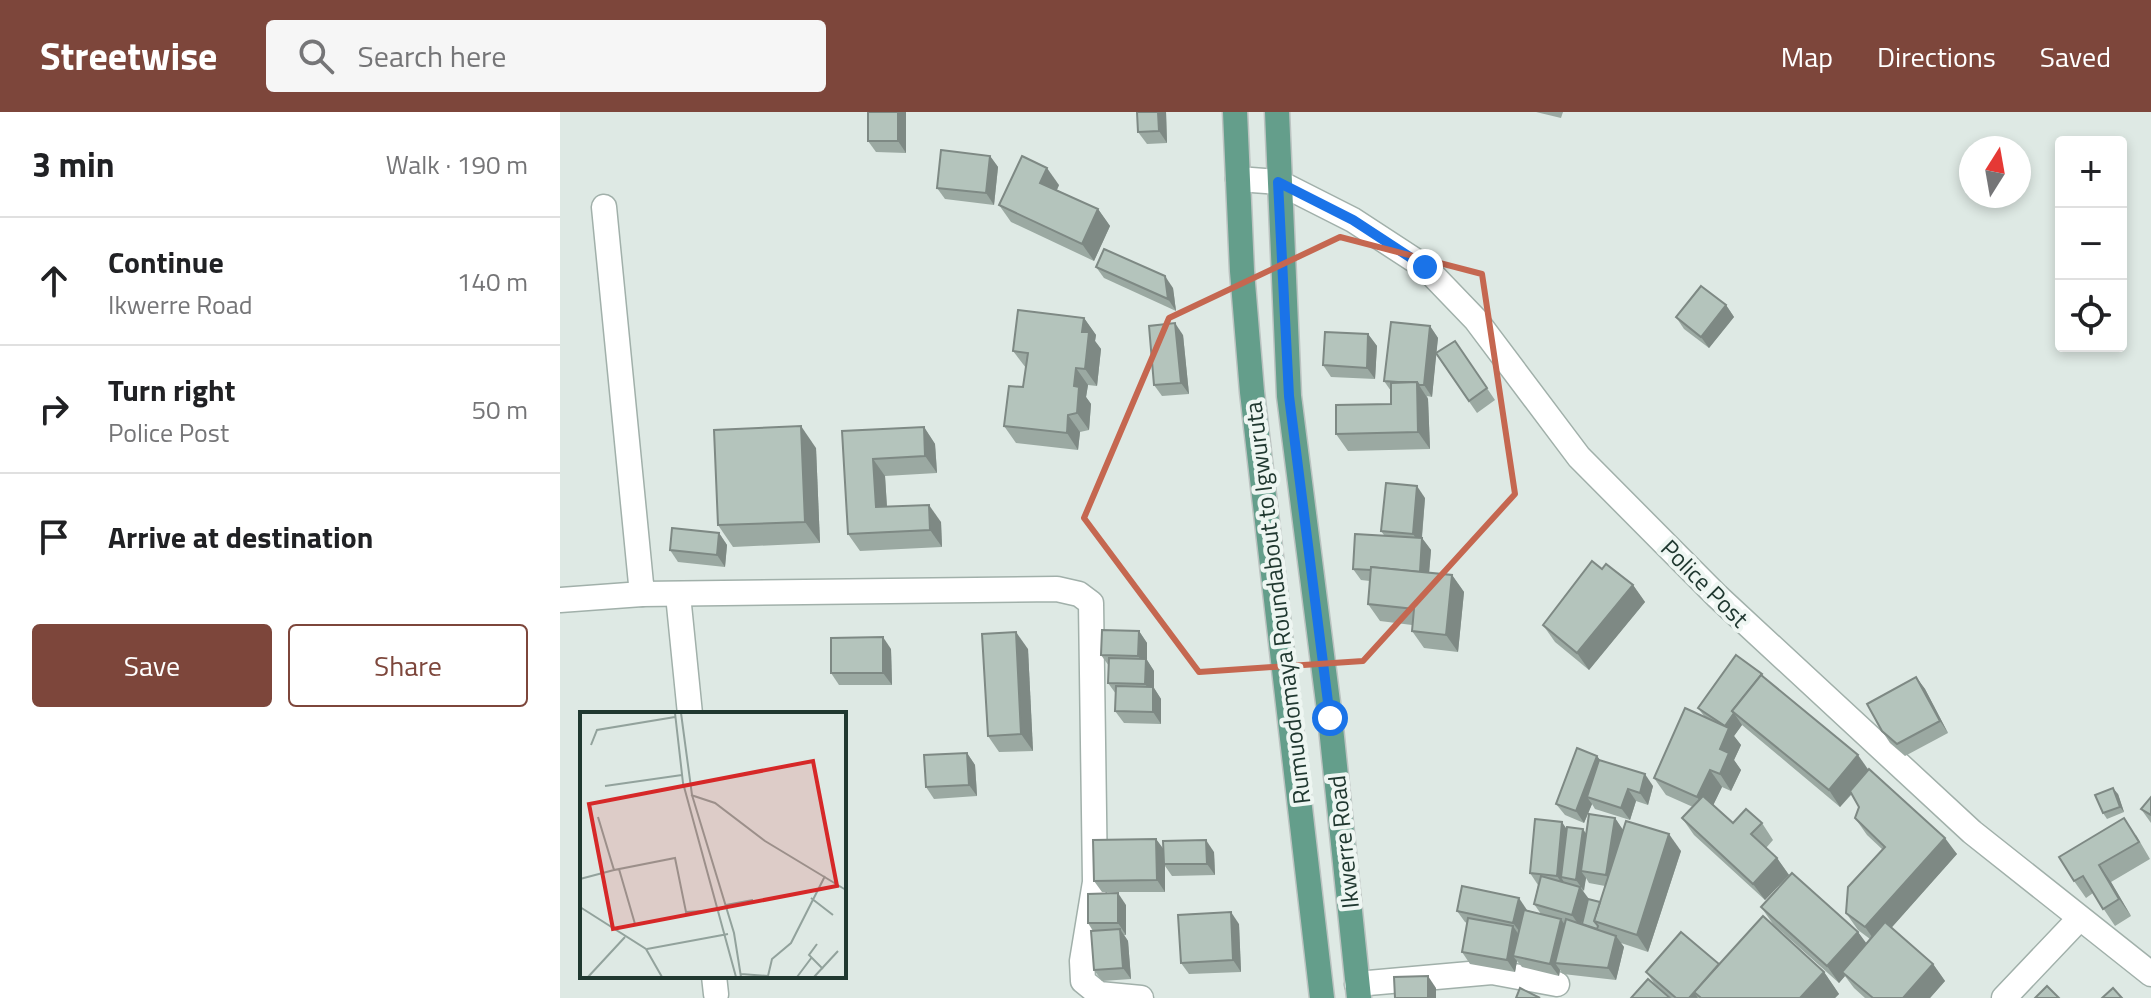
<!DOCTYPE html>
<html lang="en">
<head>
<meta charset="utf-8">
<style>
	:root { --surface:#fff; --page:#f6f6f6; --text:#202124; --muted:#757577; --line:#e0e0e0; --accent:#7d463b }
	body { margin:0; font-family:"Titillium Web",sans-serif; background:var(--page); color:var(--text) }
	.controls { position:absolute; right:24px; top:24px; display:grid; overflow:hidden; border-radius:8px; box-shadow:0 4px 12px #0003 }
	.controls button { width:72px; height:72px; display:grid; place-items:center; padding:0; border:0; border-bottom:2px solid var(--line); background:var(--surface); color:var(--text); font:40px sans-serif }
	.compass { position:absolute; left:1399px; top:24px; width:72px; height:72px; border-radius:50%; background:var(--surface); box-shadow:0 4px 12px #0003; rotate:11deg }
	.stop { position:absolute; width:24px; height:24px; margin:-18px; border:6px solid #1a73e8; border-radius:50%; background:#fff }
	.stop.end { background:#1a73e8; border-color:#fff; box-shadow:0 2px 8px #0008 }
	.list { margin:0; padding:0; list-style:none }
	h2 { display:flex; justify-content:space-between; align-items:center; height:104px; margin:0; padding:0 32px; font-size:34px }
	h2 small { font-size:26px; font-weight:400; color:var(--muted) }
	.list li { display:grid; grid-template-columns:52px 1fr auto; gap:24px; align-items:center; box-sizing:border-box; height:128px; padding:0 32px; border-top:2px solid var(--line) }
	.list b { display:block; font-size:30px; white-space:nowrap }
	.list p { margin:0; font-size:26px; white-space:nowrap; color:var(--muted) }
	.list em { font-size:26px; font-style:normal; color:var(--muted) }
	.actions { display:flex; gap:16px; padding:24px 32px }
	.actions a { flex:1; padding:18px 0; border:2px solid var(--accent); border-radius:8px; text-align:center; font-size:28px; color:var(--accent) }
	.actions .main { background:var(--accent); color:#fff }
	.icon { flex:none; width:44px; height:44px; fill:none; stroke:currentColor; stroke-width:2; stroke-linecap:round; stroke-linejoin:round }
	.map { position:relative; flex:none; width:1591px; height:886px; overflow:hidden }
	header { display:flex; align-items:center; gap:48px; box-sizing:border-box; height:112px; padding:0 40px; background:var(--accent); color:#fff }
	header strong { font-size:38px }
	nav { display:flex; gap:44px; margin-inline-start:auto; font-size:28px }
	.search { width:560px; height:72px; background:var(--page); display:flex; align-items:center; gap:20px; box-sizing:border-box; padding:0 28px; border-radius:8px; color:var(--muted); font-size:30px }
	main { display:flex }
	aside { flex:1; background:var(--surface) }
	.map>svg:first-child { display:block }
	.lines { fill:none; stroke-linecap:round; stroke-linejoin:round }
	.street-casing { stroke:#a1b0aa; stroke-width:27 }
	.primary-casing { stroke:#bcc3c1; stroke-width:27 }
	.street { stroke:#fff; stroke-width:24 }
	.primary { stroke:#649e8b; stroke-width:24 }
	.wall { fill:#9ba9a2; fill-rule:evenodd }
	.shaded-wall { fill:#7e8984 }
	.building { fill:#b4c4bc; stroke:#7e8984; stroke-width:2 }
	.route { stroke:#1a73e8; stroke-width:10 }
	.marked { fill:none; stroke:#c56750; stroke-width:6; stroke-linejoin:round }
	.labels { text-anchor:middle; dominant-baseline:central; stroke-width:8; stroke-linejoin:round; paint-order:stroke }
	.street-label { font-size:24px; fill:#203830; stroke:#eef6f2 }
	.inset-road { fill:none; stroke:#92a29c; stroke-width:2 }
	.view { fill:#d62828; fill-opacity:0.15; stroke:#d62828; stroke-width:4 }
	.inset-edge { fill:none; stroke:#203830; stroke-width:4 }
</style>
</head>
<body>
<header>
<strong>Streetwise</strong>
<div class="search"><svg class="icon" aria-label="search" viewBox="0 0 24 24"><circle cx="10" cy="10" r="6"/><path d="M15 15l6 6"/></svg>Search here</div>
<nav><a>Map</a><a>Directions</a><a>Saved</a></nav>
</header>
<main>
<aside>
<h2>3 min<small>Walk · 190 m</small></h2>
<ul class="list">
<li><svg class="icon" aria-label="ahead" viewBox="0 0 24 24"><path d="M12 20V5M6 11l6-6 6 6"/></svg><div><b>Continue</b><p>Ikwerre Road</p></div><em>140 m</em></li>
<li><svg class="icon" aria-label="right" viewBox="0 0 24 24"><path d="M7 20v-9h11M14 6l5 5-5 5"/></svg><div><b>Turn right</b><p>Police Post</p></div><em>50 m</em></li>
<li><svg class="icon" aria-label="arrive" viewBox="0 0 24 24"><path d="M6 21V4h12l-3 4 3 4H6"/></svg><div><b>Arrive at destination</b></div></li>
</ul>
<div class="actions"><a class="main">Save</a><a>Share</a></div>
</aside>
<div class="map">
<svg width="1591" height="886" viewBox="0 0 1591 886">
	<rect width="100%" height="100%" fill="#dee9e4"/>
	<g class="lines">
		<defs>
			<g id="street">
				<path d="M678,67L718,70L793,108L865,155L916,208L1019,345L1157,484L1412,720L1591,862"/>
				<path d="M44,95L82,482L497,477L519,482L531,491L535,770L522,849L523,869L539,882L581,886"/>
				<path d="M118,483L130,602"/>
				<path d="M0,488L82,482"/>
				<path d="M154,864L156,882"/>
				<path d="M797,872L932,860L997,872"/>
				<path d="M1444,886L1519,807"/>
			</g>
			<g id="primary">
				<path d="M675,0L682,159L692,280L762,886"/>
				<path d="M717,0L729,284L770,606L799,886"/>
			</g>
		</defs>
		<use href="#street" class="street-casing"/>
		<use href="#primary" class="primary-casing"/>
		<use href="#street" class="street"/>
		<use href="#primary" class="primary"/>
	</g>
	<g class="wall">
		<path d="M346,0V41L316,40L308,29Z"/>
		<path d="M606,0L607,31L587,32L578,20Z"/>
		<path d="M976,0H1003L1001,6Z"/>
		<path d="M430,44L438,55L434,93L385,87L377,76Z"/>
		<path d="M499,73L497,78L538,97L550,114L534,149L451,110L439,93Z"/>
		<path d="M536,155L613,176L616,199L544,166Z"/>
		<path d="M1166,193L1174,205L1149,236L1124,217L1116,205Z"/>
		<path d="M524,206L536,223L535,229L541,237L537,274L528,273L526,285L531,292L529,318L520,320L518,338L456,331L444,314L463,275L466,256L453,239Z"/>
		<path d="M870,214L878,226L876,241L895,229L935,288L917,301L876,242L872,285L867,284L868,287L870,337L788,339L776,322L831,292V279L824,269Z"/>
		<path d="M808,222L817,234L815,267L771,265L763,253Z"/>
		<path d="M623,223L629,282L602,284L594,273Z"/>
		<path d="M364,315L375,332L377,361L325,364L327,395L381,410L382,435L300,439L288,422L282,319Z"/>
		<path d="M256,336L260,431L173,435L158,413Z"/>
		<path d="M865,386L862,426L871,438L869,461L892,463L904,480L898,540L864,536L852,519V513L820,509L808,492L810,469L801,468L793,457L824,423L821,419Z"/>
		<path d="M159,421L167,433L165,455L118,450L110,438Z"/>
		<path d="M1042,457L1073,473L1085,490L1029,558L995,530L983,513Z"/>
		<path d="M579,519L587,531V548L594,559V576L601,587V612L564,611L555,599L556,582L548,571L549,554L541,543Z"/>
		<path d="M331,537L332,573H279L271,561Z"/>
		<path d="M468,537L473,639L439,640L428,624Z"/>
		<path d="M1202,562L1205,566L1308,658L1397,742L1331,816L1373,852L1385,869L1370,886H1305L1294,876L1285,864L1279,871L1213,812L1201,795L1298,820L1306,832L1310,827L1298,818L1286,801L1323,738L1307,723L1295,706L1299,695L1292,682L1280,695L1182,613L1174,624L1181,633L1174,648L1181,658L1171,679L1162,675L1153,693L1173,711H1202L1213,728L1206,736L1217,746L1229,763L1205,788L1134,723L1122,706L1133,695L1106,683L1094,666L1144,604L1138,596Z"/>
		<path d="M1356,565L1365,577L1388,621L1345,644L1330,631L1322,619Z"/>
		<path d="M407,641L415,653L417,684L374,687L366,675Z"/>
		<path d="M1037,644L1040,648L1093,674L1088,693L1076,689L1070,708L1035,697L1032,692L1024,711L1005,703L996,692Z"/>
		<path d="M1558,682L1564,700L1547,707L1543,701Z"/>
		<path d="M1591,685V711L1581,697Z"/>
		<path d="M1055,706L1063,718L1121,739L1088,840L1061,831L1064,835L1056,868L1003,862L1000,858L999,864L962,855L957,849L955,860L910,852L902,840L907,811L905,810L897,799L967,798L981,802L974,792L978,773L970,761L1007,718L1026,722ZM1026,766L1029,771L1045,774L1040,790L1028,788L1023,779Z"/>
		<path d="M1576,723L1590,747L1551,770L1571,804L1555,814L1533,781L1526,786L1514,769Z"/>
		<path d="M596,727L603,737L654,740L655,763L612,764L605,754V780H542L534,769Z"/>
		<path d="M566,793V823H564L568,829L571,867L542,869L534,858L533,819L528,811Z"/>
		<path d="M679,812L681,860L629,862L621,851Z"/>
		<path d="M1159,852L1264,860L1279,882L1275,886H1111L1094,871L1086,860Z"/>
	</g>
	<g class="shaded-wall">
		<path d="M338,0H346V41L338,29Z"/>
		<path d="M598,0H606L607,31L599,19Z"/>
		<path d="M430,44L438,55L434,93L426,81Z"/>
		<path d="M487,56L499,73L492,88L480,71Z"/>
		<path d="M538,97L550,114L534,149L522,132Z"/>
		<path d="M605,164L613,176L616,199L608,187Z"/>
		<path d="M1166,193L1174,205L1149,236L1141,225Z"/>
		<path d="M524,206L536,223L535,229L541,237L537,274L525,257L522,220Z"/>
		<path d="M615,211L623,223L629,282L621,271Z"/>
		<path d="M870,214L878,226L872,285L864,273Z"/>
		<path d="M808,222L817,234L815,267L807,256Z"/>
		<path d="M516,256L528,273L526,285L531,292L529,318L517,301L514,274Z"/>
		<path d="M857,270L868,287L870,337L858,320Z"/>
		<path d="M508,303L520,320L518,338L507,321Z"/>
		<path d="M241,314L256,336L260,431L245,410Z"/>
		<path d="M364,315L375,332L377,361L365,344Z"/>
		<path d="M313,347L325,364L328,412L316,395Z"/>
		<path d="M857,374L865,386L861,434L853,422Z"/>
		<path d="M369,393L381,410L382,435L370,418Z"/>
		<path d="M159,421L167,433L165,455L157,443Z"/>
		<path d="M862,426L871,438L868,473L860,461Z"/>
		<path d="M892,463L904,480L898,540L886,523Z"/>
		<path d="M1073,473L1085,490L1029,558L1017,541Z"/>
		<path d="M579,519L587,531V548L594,559V576L601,587V612L593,600V583L585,572L586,555L578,544Z"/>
		<path d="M456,520L468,537L473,639L461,622Z"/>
		<path d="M323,525L331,537L332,573L323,561Z"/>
		<path d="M1356,565L1365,577L1388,621L1380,609Z"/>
		<path d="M1174,601L1182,613L1174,624L1181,633L1174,648L1181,658L1171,679L1160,662V637L1164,615Z"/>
		<path d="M407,641L415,653L417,684L409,673Z"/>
		<path d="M1298,643L1310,660L1280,695L1269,678Z"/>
		<path d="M1037,644L1045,655L1027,685L1032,692L1024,711L1016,699Z"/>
		<path d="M1150,658L1162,675L1149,702L1137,685Z"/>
		<path d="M1085,662L1093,674L1088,693L1080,681Z"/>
		<path d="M1553,676L1558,682L1564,700L1560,695Z"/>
		<path d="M1068,677L1076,689L1070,708L1061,696Z"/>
		<path d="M1055,706L1063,718L1054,775L1046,763Z"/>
		<path d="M1002,710L1010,722L1001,765L1005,772V776L997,764Z"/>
		<path d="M1023,717L1031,729L1021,759L1026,766L1024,779L1016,768Z"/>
		<path d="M1109,722L1121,739L1088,840L1077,823Z"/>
		<path d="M1385,726L1397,742L1317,832L1305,815Z"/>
		<path d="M596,727L605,739V780L597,768Z"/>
		<path d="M646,728L654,740L655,763L647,752Z"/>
		<path d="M1217,746L1229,763L1205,788L1193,772Z"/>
		<path d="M1539,753L1551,770L1571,804L1559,787Z"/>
		<path d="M1020,775L1029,787L1020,815L1012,803Z"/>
		<path d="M558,781L566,793V823L558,811Z"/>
		<path d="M959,786L967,798L962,823L953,811Z"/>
		<path d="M671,800L679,812L681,860L673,848Z"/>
		<path d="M1001,807L1009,819L995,851L1000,858L999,864L990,852Z"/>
		<path d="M953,814L961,826L953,844L957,849L955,860L947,848Z"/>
		<path d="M560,817L568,829L571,867L563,856Z"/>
		<path d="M1298,820L1310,836L1282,860L1285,864L1279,871L1267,854Z"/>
		<path d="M1056,824L1064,835L1056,868L1048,856Z"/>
		<path d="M1373,852L1385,869L1370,886H1343Z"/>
		<path d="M1264,860L1279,882L1275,886H1240Z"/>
		<path d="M868,864L876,876V886H868Z"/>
		<path d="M1134,880L1138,886H1129Z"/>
	</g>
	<g class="building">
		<rect x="308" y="0" width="30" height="29"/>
		<path d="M577,0H598L599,19L578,20Z"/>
		<path d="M381,38L430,44L426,81L377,76Z"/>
		<path d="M462,44L487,56L480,71L538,97L522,132L439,93Z"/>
		<path d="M544,137L605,164L608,187L536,155Z"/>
		<path d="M1141,174L1166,193L1141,225L1116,205Z"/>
		<path d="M458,198L524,206L522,220H529L525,257L516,256L514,274L519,275L517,301L508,303L507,321L444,314L449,274L463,275L468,241L453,239Z"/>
		<path d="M831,210L870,214L864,273H859L857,270H838L824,269Z"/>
		<path d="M615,211L621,271L594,273L589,214Z"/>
		<path d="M765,220L808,222L807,256L763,253Z"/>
		<path d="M895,229L927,276L909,289L876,241Z"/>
		<path d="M857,270L858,320L776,322V293L831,292V271Z"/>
		<path d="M241,314L245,410L158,413L154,318Z"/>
		<path d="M364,315L365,344L313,347L316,395L369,393L370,418L288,422L282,319Z"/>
		<path d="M826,371L857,374L853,422L821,419Z"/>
		<path d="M112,416L159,421L157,443L110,438Z"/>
		<path d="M795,422L862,426L860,460L811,455V458L793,457Z"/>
		<path d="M1032,449L1042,457L1046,452L1073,473L1017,541L983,513Z"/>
		<path d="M811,455L892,463L886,523L852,519L854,497L808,492Z"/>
		<path d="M542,518L579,519L578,544L541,543Z"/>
		<path d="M456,520L461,622L428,624L422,522Z"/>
		<path d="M323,525V561H271V526Z"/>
		<path d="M1176,543L1202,562L1172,599L1174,601L1165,614L1138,596Z"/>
		<path d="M549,546L586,547L585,572L548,571Z"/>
		<path d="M1201,563L1298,643L1269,678L1172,599Z"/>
		<path d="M1356,565L1380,609L1337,632L1322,619L1307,592Z"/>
		<path d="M556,574L593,575V600L555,599Z"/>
		<path d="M1125,596L1169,616L1160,637L1169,641L1160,662L1150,658L1137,685L1094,666Z"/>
		<path d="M1017,636L1037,644L1016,699L996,692Z"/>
		<path d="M407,641L409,673L366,675L364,643Z"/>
		<path d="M1039,648L1085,662L1080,681L1068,677L1061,696L1027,685Z"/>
		<path d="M1309,657L1385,726L1305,815L1286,801L1288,775L1325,735L1295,706L1299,695L1290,679Z"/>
		<path d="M1553,676L1560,695L1543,701L1535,683Z"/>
		<path d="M1143,684L1173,711L1186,697L1202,711L1191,722L1217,746L1193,772L1122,706Z"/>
		<path d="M1591,685V703L1581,697Z"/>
		<path d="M1029,702L1055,706L1046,763L1021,759Z"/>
		<path d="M1564,706L1579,730L1539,753L1559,787L1543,797L1523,764L1514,769L1499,745Z"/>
		<path d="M975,707L1002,710L997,764L970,761Z"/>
		<path d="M1066,709L1109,722L1077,823L1034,809Z"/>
		<path d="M1007,715L1023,717L1016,768L1001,765Z"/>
		<path d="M596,727L597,768L534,769L533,728Z"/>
		<path d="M646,728L647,752H604L603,729Z"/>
		<path d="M1232,761L1298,820L1267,854L1201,795Z"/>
		<path d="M981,764L1020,775L1012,803L974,792Z"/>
		<path d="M902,774L959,786L953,811L897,799Z"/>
		<path d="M558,781V811H528V782Z"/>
		<path d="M1028,787L1040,790L1034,809L1038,814L1037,817L1022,812Z"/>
		<path d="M964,798L1001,807L990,852L953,844Z"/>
		<path d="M671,800L673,848L621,851L618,803Z"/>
		<path d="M1203,804L1264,860L1240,886H1141L1134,880Z"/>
		<path d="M908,806L953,814L947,848L902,840Z"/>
		<path d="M1006,807L1056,824L1048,856L995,851Z"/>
		<path d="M1325,810L1373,852L1343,886H1313L1282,860Z"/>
		<path d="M560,817L563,856L534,858L531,819Z"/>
		<path d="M1121,820L1159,852L1129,886H1116L1086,860Z"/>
		<path d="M868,864V886H835L834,865Z"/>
		<path d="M1088,867L1110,886H1071Z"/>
		<path d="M1487,874L1499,886H1475Z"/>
		<path d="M960,876L980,886H956Z"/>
		<path d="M1553,876L1562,886H1542Z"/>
	</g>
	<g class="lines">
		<path class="route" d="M770,606L729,284L718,70L793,108L865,155"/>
	</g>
	<path class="marked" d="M780,125L922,162L955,382L803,549L639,560L524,406L609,206Z"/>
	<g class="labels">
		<g class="street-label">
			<text transform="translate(1145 471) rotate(45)">Police Post</text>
			<text transform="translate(717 491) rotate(-97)">Rumuodomaya Roundabout to Igwuruta</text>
			<text transform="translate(783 730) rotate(-96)">Ikwerre Road</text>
		</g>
	</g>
	<g transform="translate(20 600)">
		<rect width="266" height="266" fill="#dee9e4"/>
		<path class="inset-road" d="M95,1L103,71L156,265M101,1L112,83L154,221L161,265M11,33L17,18L95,5M25,74L102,63M111,83L135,91L185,129L266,178M18,105L34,158L95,146L106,200L140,198M39,157L55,212M0,167L34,158M231,186L253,203M146,193L173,188M0,195L66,237L82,265M237,232L229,243L243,257M67,237L148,222M161,262L188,264M188,264L192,247L211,231L245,164M8,265L45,225M217,265L232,245M234,265L258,239"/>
		<path class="view" d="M233,49L257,174L33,217L9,92Z"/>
		<rect width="266" height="266" class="inset-edge"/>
	</g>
</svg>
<div class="controls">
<button>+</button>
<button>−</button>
<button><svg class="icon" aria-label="locate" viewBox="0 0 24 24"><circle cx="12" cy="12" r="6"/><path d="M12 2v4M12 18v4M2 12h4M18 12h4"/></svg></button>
</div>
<svg class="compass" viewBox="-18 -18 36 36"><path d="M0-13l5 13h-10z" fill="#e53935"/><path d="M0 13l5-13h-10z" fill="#757577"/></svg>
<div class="stop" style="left:770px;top:606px"></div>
<div class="stop end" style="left:865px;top:155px"></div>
</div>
</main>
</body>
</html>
